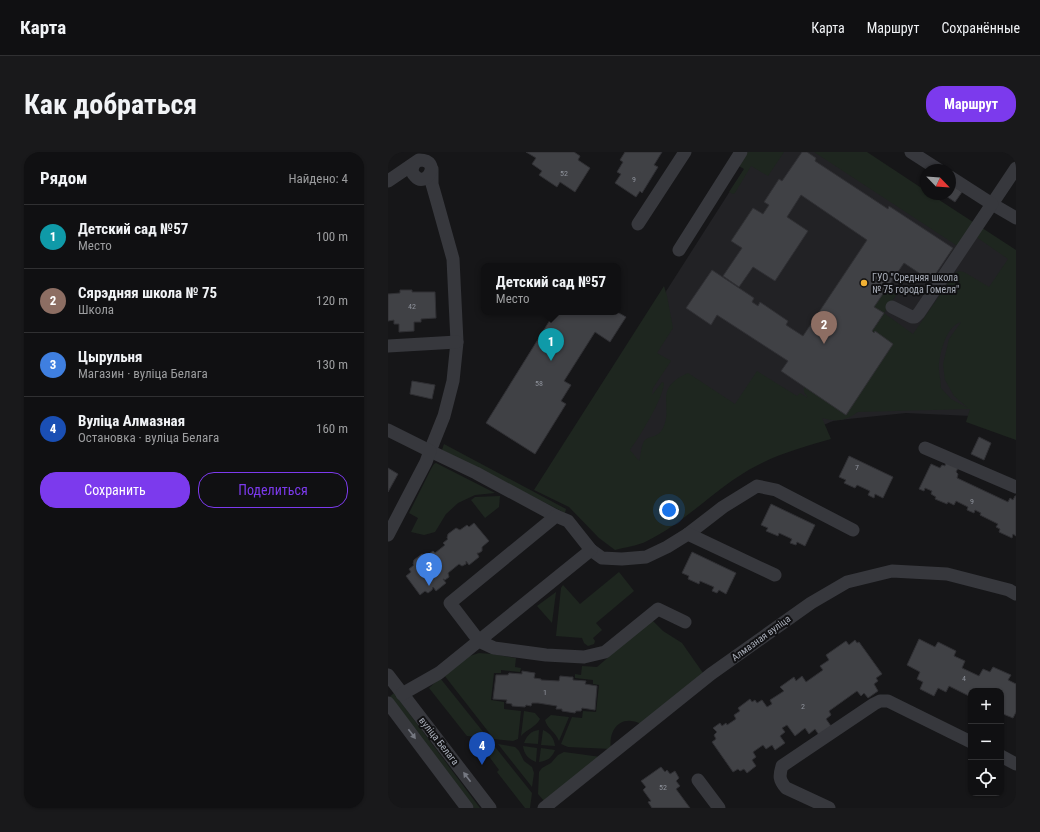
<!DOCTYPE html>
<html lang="ru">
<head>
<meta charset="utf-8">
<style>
	:root { --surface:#101012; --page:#19191b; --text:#f1f3f6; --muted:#9c9d9f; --line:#303032; --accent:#7c3aed }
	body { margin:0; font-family:"Roboto Condensed",sans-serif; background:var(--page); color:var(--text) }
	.controls { position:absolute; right:12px; bottom:12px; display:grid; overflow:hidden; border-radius:8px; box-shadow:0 1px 3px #0004 }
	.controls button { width:36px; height:36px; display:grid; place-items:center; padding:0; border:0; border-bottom:1px solid var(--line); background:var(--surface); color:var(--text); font:20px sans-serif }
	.compass { position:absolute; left:532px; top:12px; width:36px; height:36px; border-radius:50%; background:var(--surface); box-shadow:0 1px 3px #0004; rotate:115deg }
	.you { position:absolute; left:281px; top:358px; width:14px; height:14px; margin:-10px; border:3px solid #fff; border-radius:50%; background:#1a73e8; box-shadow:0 0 0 6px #1a73e833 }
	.badge { display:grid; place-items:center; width:26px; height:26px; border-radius:50%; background:var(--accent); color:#fff; font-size:13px; font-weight:700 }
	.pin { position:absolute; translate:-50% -33px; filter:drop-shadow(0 1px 2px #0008) }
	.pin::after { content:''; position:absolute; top:21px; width:14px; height:12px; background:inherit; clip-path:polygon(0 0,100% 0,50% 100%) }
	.popup { position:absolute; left:93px; top:111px; width:140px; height:52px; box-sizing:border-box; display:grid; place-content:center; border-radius:8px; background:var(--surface); filter:drop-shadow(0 1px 3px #0005); font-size:13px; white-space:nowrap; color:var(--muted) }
	.popup b { font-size:15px; color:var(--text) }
	.popup::after { content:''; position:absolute; left:50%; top:100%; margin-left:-8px; border:8px solid transparent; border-top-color:var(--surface) }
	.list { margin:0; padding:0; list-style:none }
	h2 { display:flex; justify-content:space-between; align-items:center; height:52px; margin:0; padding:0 16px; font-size:17px }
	h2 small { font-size:13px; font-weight:400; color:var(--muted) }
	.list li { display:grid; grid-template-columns:26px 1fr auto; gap:12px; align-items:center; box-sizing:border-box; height:64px; padding:0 16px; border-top:1px solid var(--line) }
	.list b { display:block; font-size:15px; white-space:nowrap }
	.list p { margin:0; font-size:13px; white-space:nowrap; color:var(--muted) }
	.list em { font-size:13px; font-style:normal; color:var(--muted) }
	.actions { display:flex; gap:8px; padding:12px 16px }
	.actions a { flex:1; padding:9px 0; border:1px solid var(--accent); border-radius:16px; text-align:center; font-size:14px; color:var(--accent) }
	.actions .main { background:var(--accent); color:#fff }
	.icon { flex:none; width:22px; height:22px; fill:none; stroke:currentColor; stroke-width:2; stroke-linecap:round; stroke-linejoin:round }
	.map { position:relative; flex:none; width:628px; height:656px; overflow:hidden; border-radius:16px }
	header { display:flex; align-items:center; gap:24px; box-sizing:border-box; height:56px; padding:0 20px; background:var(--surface); border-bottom:1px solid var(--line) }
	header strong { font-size:19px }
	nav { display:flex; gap:22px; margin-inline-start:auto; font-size:14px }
	.intro { display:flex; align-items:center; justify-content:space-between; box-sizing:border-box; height:96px; padding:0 24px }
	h1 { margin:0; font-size:28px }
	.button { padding:10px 18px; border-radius:16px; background:var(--accent); color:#fff; font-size:14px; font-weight:700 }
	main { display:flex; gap:24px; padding:0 24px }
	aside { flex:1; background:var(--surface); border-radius:16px; box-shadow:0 1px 3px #0004 }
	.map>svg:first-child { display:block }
	.built { fill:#222225 }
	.green { fill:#1e261f; fill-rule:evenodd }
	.building { fill:#404145; stroke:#303034 }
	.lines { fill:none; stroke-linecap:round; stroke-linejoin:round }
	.minor { stroke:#37383d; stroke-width:13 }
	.oneway { fill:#757881 }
	.poi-dot { fill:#f2b134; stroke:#111113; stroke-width:1.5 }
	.labels { text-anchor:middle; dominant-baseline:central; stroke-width:4; stroke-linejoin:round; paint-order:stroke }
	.number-label { font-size:8px; fill:#8e929b }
	.poi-label { font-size:10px; fill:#a8adb8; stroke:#111113; text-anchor:start }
	.street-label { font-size:10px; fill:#a8adb8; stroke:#111113 }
</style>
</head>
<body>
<header>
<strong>Карта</strong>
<nav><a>Карта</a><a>Маршрут</a><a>Сохранённые</a></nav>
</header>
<div class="intro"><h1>Как добраться</h1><a class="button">Маршрут</a></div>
<main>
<aside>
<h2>Рядом<small>Найдено: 4</small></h2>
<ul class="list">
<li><span class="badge" style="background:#0f9aa8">1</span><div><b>Детский сад №57</b><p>Место</p></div><em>100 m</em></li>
<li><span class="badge" style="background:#8d6e63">2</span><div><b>Сярэдняя школа № 75</b><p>Школа</p></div><em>120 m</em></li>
<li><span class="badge" style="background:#3f7fe0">3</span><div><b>Цырульня</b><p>Магазин · вуліца Белага</p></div><em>130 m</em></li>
<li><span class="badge" style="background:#1a4fb4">4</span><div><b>Вуліца Алмазная</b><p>Остановка · вуліца Белага</p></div><em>160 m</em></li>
</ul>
<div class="actions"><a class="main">Сохранить</a><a>Поделиться</a></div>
</aside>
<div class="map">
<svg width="628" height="656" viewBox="0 0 628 656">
	<rect width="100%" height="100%" fill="#161618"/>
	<path class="built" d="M367,0H461L628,108L583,264L518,261L460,267L445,269L366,302L155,332Z"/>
	<g class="green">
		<path d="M360,0H396L380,24L363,14L347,41L345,42L341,40L356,17L351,14Z"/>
		<path d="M426,0H479L538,39V42H542L628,98V288L578,270L582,257L470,260C457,269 449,270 434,266L443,287C418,294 393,301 370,313C330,333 300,369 259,389C250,394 237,395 227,398L211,386L181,355L146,338L276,134L279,144L285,176L269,201L283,209L265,236L264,243L274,230L276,231C275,247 252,284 242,298L251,309C253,304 253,292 257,288C263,283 270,286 275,276C286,253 264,237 300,221L347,252L369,219L409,244L412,241L420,246L416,240V235L458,262L505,192L487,180L486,181L484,179L496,162L486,155L501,133L511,139L496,161L525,182L567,121L571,119L576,120L601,135L620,107L584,82L574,97ZM573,170L561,187L555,212L557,228L566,244L580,256L563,247L553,236C553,228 550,219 551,211C553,197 559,174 573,170Z"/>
		<path d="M56,292L178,357L177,361L54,298Z"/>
		<path d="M48,311L107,341L87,343L70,351L58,362L47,380L36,383L23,380L30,366L21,361L43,317L46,312Z"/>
		<path d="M112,344L111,355L97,366L83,348L87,345Z"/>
		<path d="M231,420L246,439L208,471L214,478L205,486L207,489L206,492L200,494L196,491L194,486L168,484L173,436L175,433L192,452Z"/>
		<path d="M168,440L164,471L149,454Z"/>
		<path d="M264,468L275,479L294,491L315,521L253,572C233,562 220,577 223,597L180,595L173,592L184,565L194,566L195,559L208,560L211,533L205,532V528L187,526V522L193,523L194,514L209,515Z"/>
		<path d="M91,501L104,502L128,506L127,515L133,516L132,520L113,518V521H106L103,548L116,550V557L133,559L130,587L125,589L106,587L56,523L79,505Z"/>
		<path d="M52,526L100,586L79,584L41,536Z"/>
		<path d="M6,541L92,656H86L0,546Z"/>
		<path d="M136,559L147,561L152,567C148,575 139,577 133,584Z"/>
		<path d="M163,563L181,565L171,589C168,580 159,577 157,568Z"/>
		<path d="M151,578L150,592L136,591C139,583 143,579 151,578Z"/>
		<path d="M155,578C162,581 166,586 167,594L153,593Z"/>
		<path d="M84,590L104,591L144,641L142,656H137L109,620L111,618L100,603L96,605Z"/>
		<path d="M110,592L127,595L131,599L136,609L144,615L146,621L144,635Z"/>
		<path d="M135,594L149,596L148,610C140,607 136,602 135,594Z"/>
		<path d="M153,596L167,598C164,606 159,609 151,610Z"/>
		<path d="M176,600L213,605L157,650L150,642L151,620L154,616L163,611L170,603Z"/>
	</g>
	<g class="building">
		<path d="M138,0H186L192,4L190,8L202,16L187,40L172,30L169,35L151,23L154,19L144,12L148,6Z"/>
		<path d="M237,0H274L266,13L270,15L254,41L252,39L248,45L227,31L233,22L229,20L235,10L232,8Z"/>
		<path d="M414,0H419L428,6L427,9L500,57L501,54L565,96L543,129L516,111L486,155L496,161L484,179L486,181L487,179L505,192L458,263L393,219L400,209L329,163L323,173L298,156L324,118L366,146L364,150L370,154L372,150L400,169L398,173L415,184L479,88L413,43L399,65L420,79L387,129L365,115L351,135L335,124L354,96L343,89L365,56L375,62L381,53L376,50L391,27L394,29Z"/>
		<path d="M562,31L574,40L567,50L555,42H562Z"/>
		<path d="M12,138H24V140H47L48,166L33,167V170H26V179L11,180V172H6V168L0,169V142L12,141Z"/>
		<path d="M167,160H229L238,165L222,190L207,180L176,229L183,233L173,249L178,252L147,302L98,271Z"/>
		<path d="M24,229L47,233L44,247L22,242Z"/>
		<path d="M591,285L603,291L596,308L583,302Z"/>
		<path d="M461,304L505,325L495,346L487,342L486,346L480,343L482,339L469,333L467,336L456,331L458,328L451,325Z"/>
		<path d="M558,310L570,316L568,320L570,322L569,326L620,350L622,346L625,348L627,344H628V384L625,382L624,386L611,380L612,377L608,375L610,372L592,363L593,361L587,358L586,361L579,358L580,355L568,349L566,353L560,350L559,352L547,347L548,345L543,342L544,339L537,336L536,339L531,337L543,312L552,316L554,313L557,314Z"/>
		<path d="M0,316L10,322L0,340Z"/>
		<path d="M383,352L427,373L417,394L409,390L408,393L402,391L404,387L391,381L390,384L378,379L380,376L373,373Z"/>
		<path d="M86,371L101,389L94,395V399L91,401H89L91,405L81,413L78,409V412L74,414L71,412L60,421L61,425L57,428L55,427L58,431L48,439L45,435L44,438L40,441L37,439L32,443L18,424L23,420L21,417L26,413L25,412L26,408L34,402L38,404L45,399L47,401L57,393L55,391L60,387L59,386L60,382L68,376L72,378L79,373L81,375Z"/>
		<path d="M304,400L348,421L338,442L331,438L329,441L324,439L326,435L312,429L311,432L300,427L301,424L294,421Z"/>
		<path d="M531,487L547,495L550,490L568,499L566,504L577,509L574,516L591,524L595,517L602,520L605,515L623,523L620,528L628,532V560L625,566L615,562L613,567V539H583V545L561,534L558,540L550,536L546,544L532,537L535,530L529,527L532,520L519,513Z"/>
		<path d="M467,488L469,491L471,490L494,522L488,526L490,529L486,532L490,539L480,546L476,541L473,544L469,539L441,559L443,563L438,567L443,574L431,583L427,577L421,582L417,576L407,584L399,573L394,576L397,580L392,584L397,591L387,598L384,593L378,597L375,593L365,600L368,605L364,608L368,614L359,621L356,617L352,619L350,617L345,620L324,590L328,587L326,583L329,580L325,576L332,571L334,574L338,571L339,573L348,567L346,563L352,559L350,556L362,547L364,550L367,548L369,551L374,548L379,555L384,552L382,548L396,539L392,535L406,525L408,529L414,524L418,530L435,518L432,514L441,508L438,503L458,489L461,493Z"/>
		<path d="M134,519L147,521L146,526L153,527V528L171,529L172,524L182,525H185V528L198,529L197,532L209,534L207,558L194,556L193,559H188L187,561L174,559V557H168L169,554L150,551H144L143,554L138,553L137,555L124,554V552L118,551L119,548L105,547L108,523H120L121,521L134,522Z"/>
		<path d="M273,615L277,620L279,618L282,622L287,619L291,626L288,629L292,634L288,637L302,656H264L260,650L263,649L255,638L258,635L253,629Z"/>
	</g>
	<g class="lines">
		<g class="minor">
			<path d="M523,0L551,18"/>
			<path d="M628,16L604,52L628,66"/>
			<path d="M44,17V32L48,46L65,107L69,190L65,229L56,264L42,299L88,321L168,364"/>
			<path d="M0,29L31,8C55,8 38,37 27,24C23,20 24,16 26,12"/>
			<path d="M250,72L297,0"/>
			<path d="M291,98L353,0"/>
			<path d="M504,155L524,165H527L531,161L604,52L562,25"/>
			<path d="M0,194L69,190"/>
			<path d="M0,278L42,299L38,310L0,383"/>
			<path d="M537,296L628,335"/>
			<path d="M300,382L335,355L369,334L388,338L465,378"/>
			<path d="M203,398L214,406L234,407L258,405L279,395L300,382L387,423"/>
			<path d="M0,523L102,656"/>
			<path d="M14,542L51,521L203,398L180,369L168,364L62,451L91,489L106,496L158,503L196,505L217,500L270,457L297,470"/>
			<path d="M0,551L79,656"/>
			<path d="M613,604L628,612"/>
			<path d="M310,628L331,656"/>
			<path d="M156,656L323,522L423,451L459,430L504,419L559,422L621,438L628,442"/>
			<path d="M441,656L398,636C391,628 391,624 394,614L486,552L492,549H500L583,590"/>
		</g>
	</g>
	<defs><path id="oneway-solid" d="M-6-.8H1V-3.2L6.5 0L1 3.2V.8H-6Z"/></defs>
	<g class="oneway">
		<use href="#oneway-solid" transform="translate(24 582) rotate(53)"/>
		<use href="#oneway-solid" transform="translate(79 625) rotate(-127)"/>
	</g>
	<circle class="poi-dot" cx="476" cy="131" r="4"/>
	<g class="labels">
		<g class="number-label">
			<text x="176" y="21">52</text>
			<text x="246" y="27">9</text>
			<text x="24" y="154">42</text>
			<text x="151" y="231">58</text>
			<text x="469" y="315">7</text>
			<text x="584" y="349">9</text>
			<text x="576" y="526">4</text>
			<text x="157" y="540">1</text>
			<text x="415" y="554">2</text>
			<text x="275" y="635">52</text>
		</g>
		<g class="poi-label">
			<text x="484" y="125">ГУО "Средняя школа<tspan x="484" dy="12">№ 75 города Гомеля"</tspan></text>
		</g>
		<g class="street-label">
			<text transform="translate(373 486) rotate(-36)">Алмазная вуліца</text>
			<text transform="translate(51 589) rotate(52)">вуліца Белага</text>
		</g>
	</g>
</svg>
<div class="controls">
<button>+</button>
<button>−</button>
<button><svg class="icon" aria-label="locate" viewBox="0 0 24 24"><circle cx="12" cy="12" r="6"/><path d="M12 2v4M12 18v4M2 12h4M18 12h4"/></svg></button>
</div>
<svg class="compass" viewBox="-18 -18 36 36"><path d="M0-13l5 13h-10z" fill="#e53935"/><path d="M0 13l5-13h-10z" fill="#9c9d9f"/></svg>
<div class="you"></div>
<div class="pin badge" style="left:163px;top:209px;background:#0f9aa8">1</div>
<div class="popup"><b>Детский сад №57</b>Место</div>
<div class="pin badge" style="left:436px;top:192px;background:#8d6e63">2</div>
<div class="pin badge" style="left:41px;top:434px;background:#3f7fe0">3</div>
<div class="pin badge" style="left:94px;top:613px;background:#1a4fb4">4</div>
</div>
</main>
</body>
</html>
